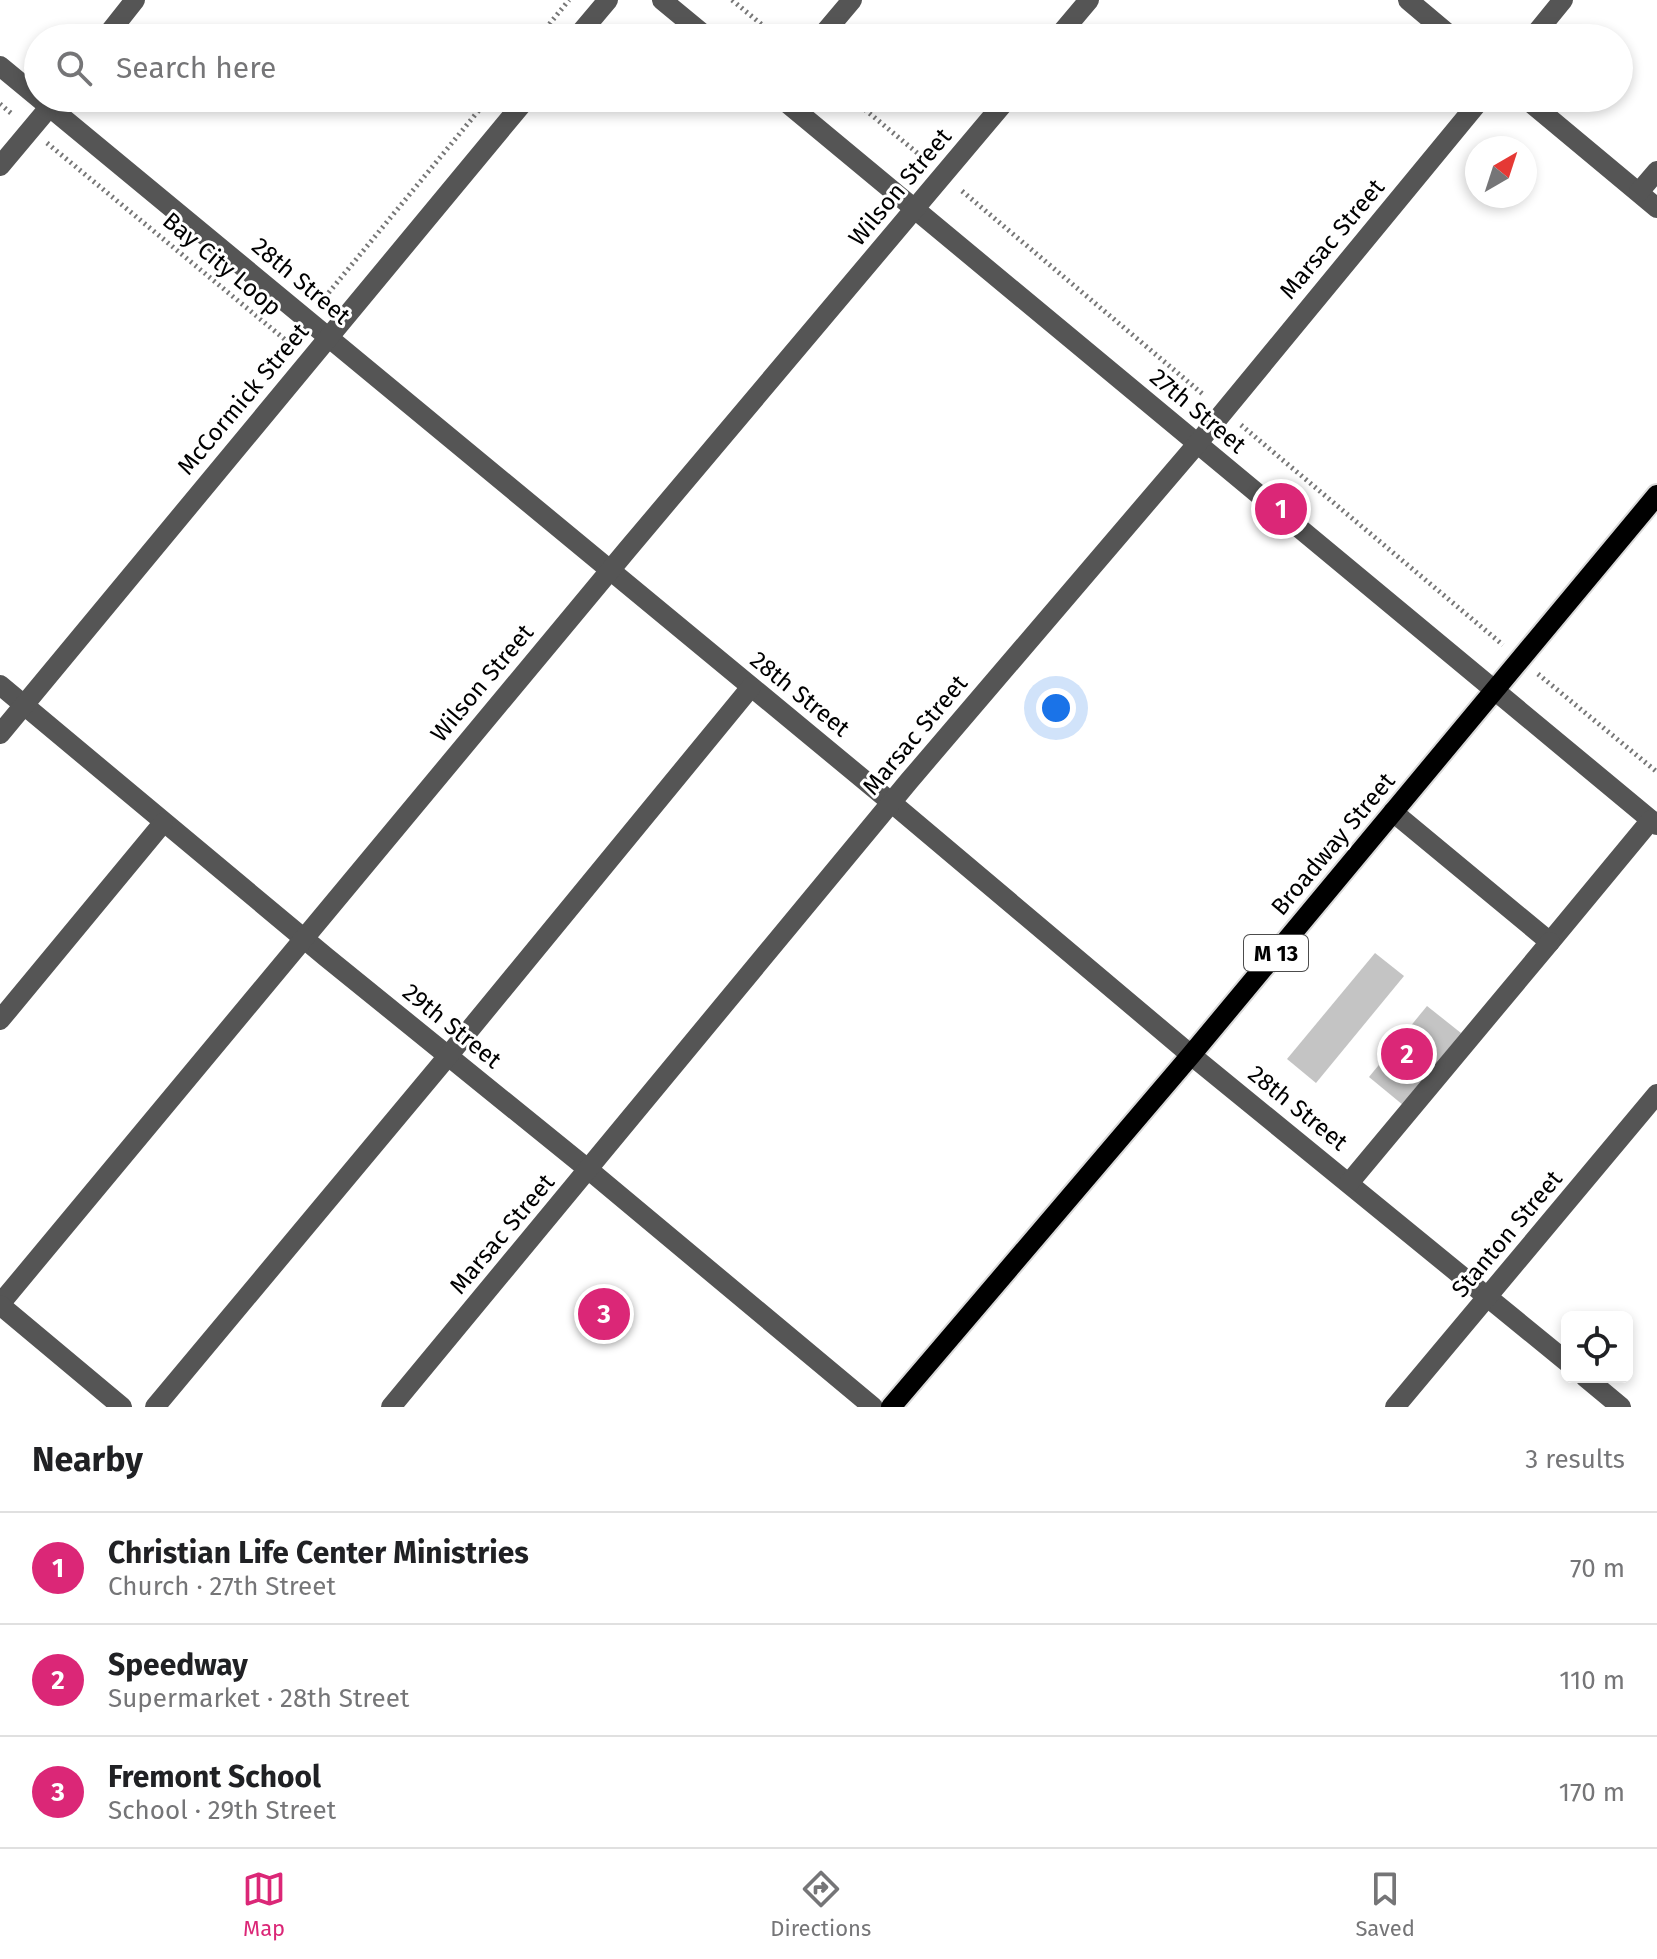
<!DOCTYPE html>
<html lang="en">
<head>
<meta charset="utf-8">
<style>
	:root { --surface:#fff; --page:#f2f2f2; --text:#202124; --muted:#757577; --line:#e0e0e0; --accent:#db2777 }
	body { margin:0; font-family:"Fira Sans",sans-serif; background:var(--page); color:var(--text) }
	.controls { position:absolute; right:24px; bottom:24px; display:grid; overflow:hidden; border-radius:12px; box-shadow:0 4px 12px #0003 }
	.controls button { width:72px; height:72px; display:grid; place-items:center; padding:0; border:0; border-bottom:2px solid var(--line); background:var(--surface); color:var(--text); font:40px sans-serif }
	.compass { position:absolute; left:1465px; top:136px; width:72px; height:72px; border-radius:50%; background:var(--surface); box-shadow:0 4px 12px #0003; rotate:39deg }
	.you { position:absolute; left:1056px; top:708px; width:28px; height:28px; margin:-20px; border:6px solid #fff; border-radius:50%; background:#1a73e8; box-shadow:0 0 0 12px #1a73e833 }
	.badge { display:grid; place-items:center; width:52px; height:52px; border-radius:50%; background:var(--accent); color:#fff; font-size:26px; font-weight:700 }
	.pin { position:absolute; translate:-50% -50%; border:4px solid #fff; box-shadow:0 2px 8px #0006 }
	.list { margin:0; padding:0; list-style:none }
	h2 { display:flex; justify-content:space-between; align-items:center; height:104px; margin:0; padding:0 32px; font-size:34px }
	h2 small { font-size:26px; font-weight:400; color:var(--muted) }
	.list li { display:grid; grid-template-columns:52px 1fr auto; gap:24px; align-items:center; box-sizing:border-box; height:112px; padding:0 32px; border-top:2px solid var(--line) }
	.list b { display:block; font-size:30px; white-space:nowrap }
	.list p { margin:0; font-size:26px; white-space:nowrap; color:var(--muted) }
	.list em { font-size:26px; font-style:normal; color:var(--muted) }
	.icon { flex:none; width:44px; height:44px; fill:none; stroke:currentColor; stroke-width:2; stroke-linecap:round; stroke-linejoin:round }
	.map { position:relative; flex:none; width:1657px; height:1407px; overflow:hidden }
	.search { position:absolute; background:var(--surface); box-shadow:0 4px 12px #0003; left:24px; right:24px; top:24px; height:88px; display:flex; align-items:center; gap:20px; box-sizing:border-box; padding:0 28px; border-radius:44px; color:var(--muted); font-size:30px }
	.sheet { height:440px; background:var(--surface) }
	nav { display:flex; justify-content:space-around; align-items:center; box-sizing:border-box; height:112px; border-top:2px solid var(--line); background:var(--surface); font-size:22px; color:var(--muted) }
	nav a { display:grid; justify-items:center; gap:4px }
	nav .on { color:var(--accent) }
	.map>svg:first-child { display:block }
	.building { fill:#c4c4c4 }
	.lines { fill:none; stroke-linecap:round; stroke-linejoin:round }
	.major-casing { stroke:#dbdbdb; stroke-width:24 }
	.path { stroke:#777; stroke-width:5; stroke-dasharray:2 4; stroke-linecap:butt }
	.minor { stroke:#555; stroke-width:20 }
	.major { stroke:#000; stroke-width:20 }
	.labels { text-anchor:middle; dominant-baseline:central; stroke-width:6; stroke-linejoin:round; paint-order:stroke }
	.shield { fill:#fff; stroke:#4c4c4c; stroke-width:2 }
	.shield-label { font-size:22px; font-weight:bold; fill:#000 }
	.street-label { font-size:24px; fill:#000; stroke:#fff }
</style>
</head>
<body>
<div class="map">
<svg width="1657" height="1407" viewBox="0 0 1657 1407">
	<rect width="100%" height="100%" fill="#fff"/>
	<g class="building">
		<path d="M1375,953L1404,976L1316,1083L1287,1059Z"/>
		<path d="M1427,1006L1461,1033L1403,1105L1369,1077Z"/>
	</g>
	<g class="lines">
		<defs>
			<path id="major" d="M891,1407L1191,1055L1657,495"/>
		</defs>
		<use href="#major" class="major-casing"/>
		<g class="path">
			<path d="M732,0L778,38"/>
			<path d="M538,38L569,0"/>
			<path d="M851,98L927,161"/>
			<path d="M0,104L12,114"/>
			<path d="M47,143L288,342L291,337"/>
			<path d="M962,191L1205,396"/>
			<path d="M321,302L489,98"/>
			<path d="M1241,425L1503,645"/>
			<path d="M1538,674L1657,772"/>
		</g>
		<g class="minor">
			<path d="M662,0L708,38"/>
			<path d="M1408,0L1453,38"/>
			<path d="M105,38L135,0"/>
			<path d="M576,38L608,0"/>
			<path d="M820,38L852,0"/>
			<path d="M1057,38L1089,0"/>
			<path d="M1532,38L1563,0"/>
			<path d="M0,66L892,803L1191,1055L1567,1362"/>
			<path d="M781,98L1657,825"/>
			<path d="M1525,98L1657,208"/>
			<path d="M0,166L57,98"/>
			<path d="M1639,192L1657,171"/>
			<path d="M0,685L326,957L589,1170L873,1407"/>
			<path d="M0,734L527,98"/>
			<path d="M1393,812L1550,942L1651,820"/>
			<path d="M0,1020L163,823"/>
			<path d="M1349,1183L1550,942"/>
			<path d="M0,1304L627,550L1008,98"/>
			<path d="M0,1305L122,1407"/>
			<path d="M1585,1377L1621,1407"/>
			<path d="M155,1407L448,1056L751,687"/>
			<path d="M391,1407L909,781L1197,444L1482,98"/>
			<path d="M1395,1407L1657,1094"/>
		</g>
		<use href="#major" class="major"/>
	</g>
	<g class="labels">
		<rect class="shield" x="1244" y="935" width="64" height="36" rx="6"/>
		<g class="shield-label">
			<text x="1276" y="953">M 13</text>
		</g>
		<g class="street-label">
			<text transform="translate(900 187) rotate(-50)">Wilson Street</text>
			<text transform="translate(1332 239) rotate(-50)">Marsac Street</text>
			<text transform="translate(222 264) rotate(40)">Bay City Loop</text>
			<text transform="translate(301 281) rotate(40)">28th Street</text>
			<text transform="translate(243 399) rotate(-50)">McCormick Street</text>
			<text transform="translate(1198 411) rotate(40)">27th Street</text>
			<text transform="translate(482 683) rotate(-50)">Wilson Street</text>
			<text transform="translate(800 694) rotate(39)">28th Street</text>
			<text transform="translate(915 735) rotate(-50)">Marsac Street</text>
			<text transform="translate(1333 844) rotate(-50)">Broadway Street</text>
			<text transform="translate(452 1026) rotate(39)">29th Street</text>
			<text transform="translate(1298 1108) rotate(39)">28th Street</text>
			<text transform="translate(502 1234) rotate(-50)">Marsac Street</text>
			<text transform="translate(1507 1234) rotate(-50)">Stanton Street</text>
		</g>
	</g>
</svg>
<div class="controls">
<button><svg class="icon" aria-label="locate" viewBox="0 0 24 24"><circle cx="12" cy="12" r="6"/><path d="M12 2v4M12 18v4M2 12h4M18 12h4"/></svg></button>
</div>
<svg class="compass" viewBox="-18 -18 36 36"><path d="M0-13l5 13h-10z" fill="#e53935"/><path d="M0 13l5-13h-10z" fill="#757577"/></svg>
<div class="you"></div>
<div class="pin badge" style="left:1281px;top:509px">1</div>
<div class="pin badge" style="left:1407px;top:1054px">2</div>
<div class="pin badge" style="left:604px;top:1314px">3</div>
<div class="search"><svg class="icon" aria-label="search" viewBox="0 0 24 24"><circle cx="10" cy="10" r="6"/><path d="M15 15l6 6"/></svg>Search here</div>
</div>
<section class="sheet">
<h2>Nearby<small>3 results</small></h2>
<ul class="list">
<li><span class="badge">1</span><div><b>Christian Life Center Ministries</b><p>Church · 27th Street</p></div><em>70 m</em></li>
<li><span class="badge">2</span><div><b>Speedway</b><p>Supermarket · 28th Street</p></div><em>110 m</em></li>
<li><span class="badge">3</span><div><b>Fremont School</b><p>School · 29th Street</p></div><em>170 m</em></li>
</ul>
</section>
<nav>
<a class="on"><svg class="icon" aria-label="map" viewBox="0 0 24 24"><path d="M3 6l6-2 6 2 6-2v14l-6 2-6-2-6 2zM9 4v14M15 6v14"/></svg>Map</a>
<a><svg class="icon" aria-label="directions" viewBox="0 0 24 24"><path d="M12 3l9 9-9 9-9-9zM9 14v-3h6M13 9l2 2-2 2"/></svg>Directions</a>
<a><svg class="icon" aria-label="saved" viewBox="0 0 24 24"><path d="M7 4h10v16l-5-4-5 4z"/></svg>Saved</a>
</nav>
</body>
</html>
